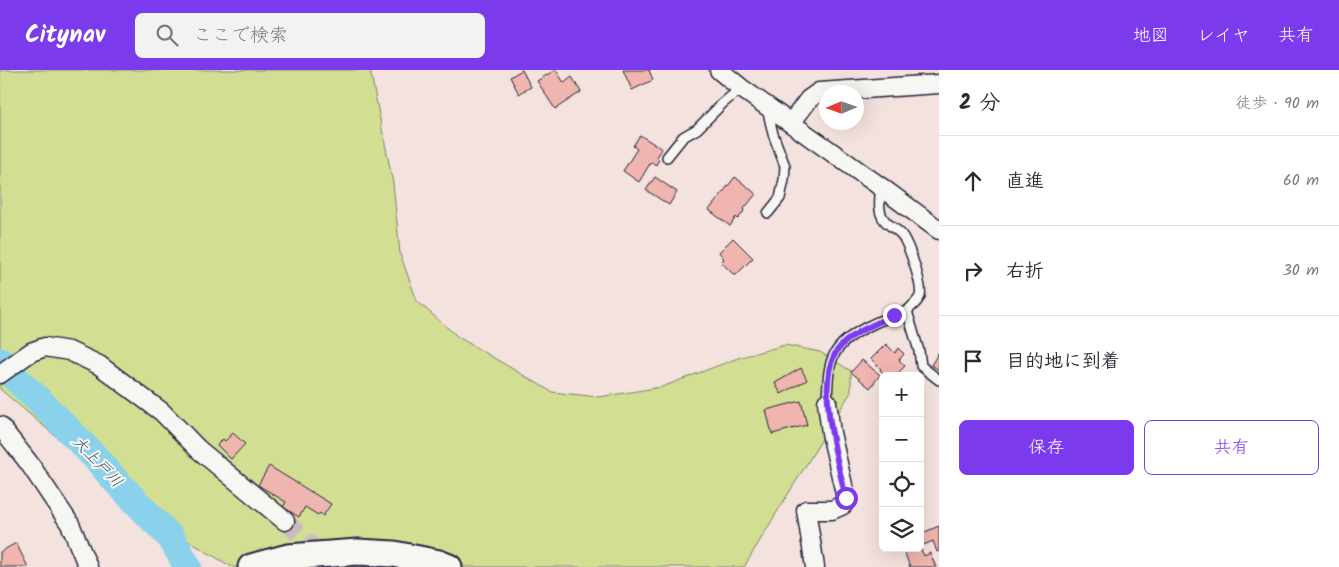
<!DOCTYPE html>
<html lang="ja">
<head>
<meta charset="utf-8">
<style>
	:root { --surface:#fff; --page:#f2f2f3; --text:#2b2b33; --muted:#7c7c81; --line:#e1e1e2; --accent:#7c3aed }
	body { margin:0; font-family:Kalam,"Klee One",sans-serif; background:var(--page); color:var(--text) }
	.controls { position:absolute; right:15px; bottom:15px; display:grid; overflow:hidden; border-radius:8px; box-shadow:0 5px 20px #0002 }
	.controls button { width:45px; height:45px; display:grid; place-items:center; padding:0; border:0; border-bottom:1px solid var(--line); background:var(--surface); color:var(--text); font:25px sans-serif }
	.compass { position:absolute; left:819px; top:15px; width:45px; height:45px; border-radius:50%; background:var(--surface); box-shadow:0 5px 20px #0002; rotate:268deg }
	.stop { position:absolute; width:15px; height:15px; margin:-11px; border:4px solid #7c3aed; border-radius:50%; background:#fff }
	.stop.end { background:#7c3aed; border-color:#fff; box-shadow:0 1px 5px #0008 }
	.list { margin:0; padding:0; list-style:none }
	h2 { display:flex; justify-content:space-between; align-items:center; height:65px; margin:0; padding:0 20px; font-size:21px }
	h2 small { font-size:16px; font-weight:400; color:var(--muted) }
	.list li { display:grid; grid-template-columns:32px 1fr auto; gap:15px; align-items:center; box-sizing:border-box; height:90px; padding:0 20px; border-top:1px solid var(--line) }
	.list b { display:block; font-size:19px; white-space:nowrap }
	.list em { font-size:16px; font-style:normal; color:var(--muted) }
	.actions { display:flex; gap:10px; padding:15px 20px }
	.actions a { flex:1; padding:11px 0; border:1px solid var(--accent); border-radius:8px; text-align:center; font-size:18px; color:var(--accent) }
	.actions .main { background:var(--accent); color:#fff }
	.icon { flex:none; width:28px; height:28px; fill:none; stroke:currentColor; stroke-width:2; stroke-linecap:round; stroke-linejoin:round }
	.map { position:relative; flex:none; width:939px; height:497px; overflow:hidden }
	header { display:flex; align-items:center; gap:30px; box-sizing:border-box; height:70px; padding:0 25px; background:var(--accent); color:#fff }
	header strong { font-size:24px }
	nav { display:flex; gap:28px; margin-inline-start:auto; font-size:18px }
	.search { width:350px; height:45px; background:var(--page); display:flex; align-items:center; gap:12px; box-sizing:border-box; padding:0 18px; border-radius:8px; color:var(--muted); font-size:19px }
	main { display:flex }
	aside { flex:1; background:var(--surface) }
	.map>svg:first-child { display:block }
	.green { fill:#d2df93; stroke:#7a8067 }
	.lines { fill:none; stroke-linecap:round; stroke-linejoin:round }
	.river { stroke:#8ad1ec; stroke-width:28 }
	.building { fill:#f1b5af; stroke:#22223b }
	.street-tunnel { stroke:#cabcbd; stroke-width:18; stroke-dasharray:18 9; stroke-linecap:butt }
	.lane-casing { stroke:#22223b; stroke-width:12 }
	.street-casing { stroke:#22223b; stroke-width:21 }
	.secondary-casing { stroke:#22223b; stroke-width:29 }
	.lane { stroke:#f6f6f2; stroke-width:9 }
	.street { stroke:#f6f6f2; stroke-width:18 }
	.secondary { stroke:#f6f6f2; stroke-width:25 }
	.route { stroke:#7c3aed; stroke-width:6 }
	.labels { text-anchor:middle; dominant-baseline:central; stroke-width:4; stroke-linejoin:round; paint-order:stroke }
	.water-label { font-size:16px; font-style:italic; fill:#415770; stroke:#f6f6f2 }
</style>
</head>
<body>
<header>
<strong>Citynav</strong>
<div class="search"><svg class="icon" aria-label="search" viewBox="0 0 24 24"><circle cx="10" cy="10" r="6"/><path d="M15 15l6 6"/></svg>ここで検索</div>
<nav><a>地図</a><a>レイヤ</a><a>共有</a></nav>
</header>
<main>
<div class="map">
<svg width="939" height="497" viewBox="0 0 939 497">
	<rect width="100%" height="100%" fill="#f4e2de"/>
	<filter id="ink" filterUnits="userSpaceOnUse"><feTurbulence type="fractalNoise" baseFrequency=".02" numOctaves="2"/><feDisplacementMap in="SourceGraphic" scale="10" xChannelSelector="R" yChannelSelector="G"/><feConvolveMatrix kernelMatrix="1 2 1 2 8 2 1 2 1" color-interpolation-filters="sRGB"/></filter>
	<g filter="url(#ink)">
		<path class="green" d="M0,0H370L393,113L400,184L417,231L458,267L552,322L599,327L662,317L738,288L785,275L820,282L851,301V322L774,447L744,497H232L155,451L0,319Z"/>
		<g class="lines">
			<path class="river" d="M0,291L20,313L37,328L95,387L112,407L171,468L188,497"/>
		</g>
		<g class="building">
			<path d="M522,0L531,17L519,24L510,7Z"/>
			<path d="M555,0H556L564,13L572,7L581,22L555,39L537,11Z"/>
			<path d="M623,0H650H649L653,10L632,20Z"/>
			<path d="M640,65L662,79L657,87L659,89L656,95L651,92L639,112L623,101L637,79L633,76Z"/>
			<path d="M655,107L677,122L669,135L646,120Z"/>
			<path d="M735,107L756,124L743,140L744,141L738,149L736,147L730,156L709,140Z"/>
			<path d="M733,168L753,188L735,206L721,192L724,189L719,182Z"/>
			<path d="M886,274L895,283L898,278L904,284L899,290L905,296L895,306H886L880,300L881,299L871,289Z"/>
			<path d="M939,282V300L931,295Z"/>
			<path d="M862,290L880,305L870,318L851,302Z"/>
			<path d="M801,298L807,310L781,324L775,313Z"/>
			<path d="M801,331L807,355L772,364L766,340Z"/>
			<path d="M233,363L245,374L231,389L217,375L223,369L225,371Z"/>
			<path d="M269,396L331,434L323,446L320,443L318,445L305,437L299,447L283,437L286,432L258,415Z"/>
			<path d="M939,456V481L937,482L933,471L924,475L920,464Z"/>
			<path d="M16,473L28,497H0V482Z"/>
			<path d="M920,477L924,486L930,483L936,497H910L903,478Z"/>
		</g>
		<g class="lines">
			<path class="street-tunnel" d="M285,451L334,497"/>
			<defs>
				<g id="lane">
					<path d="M767,38L773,64L785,96L784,110L780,128L768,143"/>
					<path d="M667,87L683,67L697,59L722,34L741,18"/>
					<path d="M881,117C880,126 878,136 881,144C884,154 894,157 900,163C908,171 923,216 920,226C918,232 911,237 907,241"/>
					<path d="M827,332C828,317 827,299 834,285C845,263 884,248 907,241L919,281L921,296L939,310"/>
				</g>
				<g id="street">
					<path d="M719,0L741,18L881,117L939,160"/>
					<path d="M791,53L809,29L819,22L939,14"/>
					<path d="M0,304L31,282L45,277L69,281L99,295L162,342L198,379L285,451"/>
					<path d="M0,356L29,393L70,454L88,497"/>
					<path d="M815,497L806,440H832L843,435L846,428L831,363L827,332"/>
				</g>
				<path id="secondary" d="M251,497L288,487L358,482L394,484L439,493L449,497"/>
			</defs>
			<use href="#lane" class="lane-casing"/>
			<use href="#street" class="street-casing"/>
			<use href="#secondary" class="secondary-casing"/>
			<use href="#lane" class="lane"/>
			<use href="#street" class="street"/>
			<use href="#secondary" class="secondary"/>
		</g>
	</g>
	<g class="lines" filter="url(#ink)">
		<path class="route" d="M846,428C838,393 812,304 841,276C855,261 876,254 894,245"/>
	</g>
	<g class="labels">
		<g class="water-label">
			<text transform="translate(97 392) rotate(46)">大上戸川</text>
		</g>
	</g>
</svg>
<div class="controls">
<button>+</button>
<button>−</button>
<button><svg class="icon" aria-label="locate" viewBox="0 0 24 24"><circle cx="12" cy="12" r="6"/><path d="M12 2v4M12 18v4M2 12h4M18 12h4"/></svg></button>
<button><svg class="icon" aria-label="layers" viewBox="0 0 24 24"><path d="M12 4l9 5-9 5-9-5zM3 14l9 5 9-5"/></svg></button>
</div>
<svg class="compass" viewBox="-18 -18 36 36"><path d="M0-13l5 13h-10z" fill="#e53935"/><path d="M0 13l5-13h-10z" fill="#7c7c81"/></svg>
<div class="stop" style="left:846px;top:428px"></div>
<div class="stop end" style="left:894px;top:245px"></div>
</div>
<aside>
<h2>2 分<small>徒歩 · 90 m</small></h2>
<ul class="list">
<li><svg class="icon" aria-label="ahead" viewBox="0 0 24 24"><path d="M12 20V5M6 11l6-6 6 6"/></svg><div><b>直進</b></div><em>60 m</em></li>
<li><svg class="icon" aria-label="right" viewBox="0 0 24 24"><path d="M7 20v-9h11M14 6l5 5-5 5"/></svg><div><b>右折</b></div><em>30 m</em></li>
<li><svg class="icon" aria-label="arrive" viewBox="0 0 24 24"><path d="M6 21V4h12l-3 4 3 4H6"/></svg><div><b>目的地に到着</b></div></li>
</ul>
<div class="actions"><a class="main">保存</a><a>共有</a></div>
</aside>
</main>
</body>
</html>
